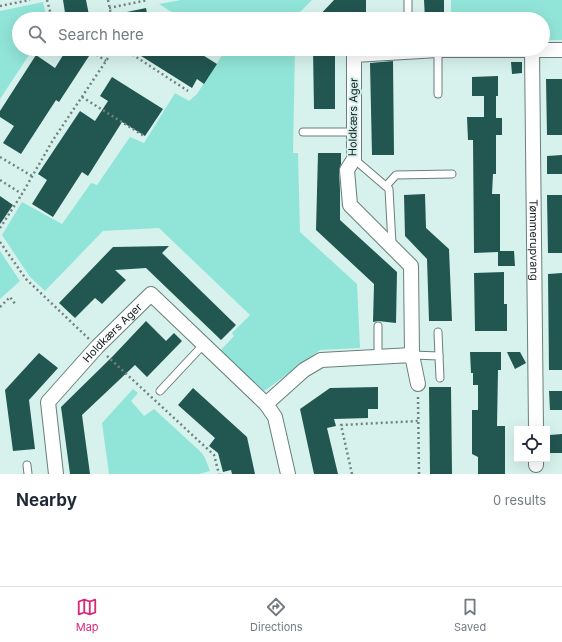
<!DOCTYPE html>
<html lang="en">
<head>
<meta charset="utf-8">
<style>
	:root { --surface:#fff; --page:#f6f6f7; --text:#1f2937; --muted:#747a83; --line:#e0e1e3; --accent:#db2777 }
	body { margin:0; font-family:Inter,sans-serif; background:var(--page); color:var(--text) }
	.controls { position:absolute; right:12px; bottom:12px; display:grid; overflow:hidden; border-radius:0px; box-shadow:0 4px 16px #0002 }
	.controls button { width:36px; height:36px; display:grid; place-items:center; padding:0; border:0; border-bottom:1px solid var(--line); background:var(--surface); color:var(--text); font:20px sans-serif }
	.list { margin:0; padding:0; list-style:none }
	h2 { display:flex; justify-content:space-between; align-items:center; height:52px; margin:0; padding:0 16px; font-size:17px }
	h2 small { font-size:13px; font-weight:400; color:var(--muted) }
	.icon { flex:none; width:22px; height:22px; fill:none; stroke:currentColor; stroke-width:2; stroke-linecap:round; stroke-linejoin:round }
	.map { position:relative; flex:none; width:562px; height:474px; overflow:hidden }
	.search { position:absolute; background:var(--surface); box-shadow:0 4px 16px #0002; left:12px; right:12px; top:12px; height:44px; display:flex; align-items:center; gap:10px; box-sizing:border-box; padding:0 14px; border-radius:22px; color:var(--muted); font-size:15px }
	.sheet { height:112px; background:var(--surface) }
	nav { display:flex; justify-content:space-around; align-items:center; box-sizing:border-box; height:56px; border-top:1px solid var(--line); background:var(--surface); font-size:11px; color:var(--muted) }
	nav a { display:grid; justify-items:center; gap:2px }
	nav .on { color:var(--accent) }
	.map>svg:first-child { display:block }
	.green { fill:#91e5d8 }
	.building { fill:#225650 }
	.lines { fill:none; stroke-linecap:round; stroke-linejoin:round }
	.lane-casing { stroke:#687f7b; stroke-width:9 }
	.street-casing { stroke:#687f7b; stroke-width:16 }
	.path { stroke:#718380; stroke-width:2.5; stroke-dasharray:2 3; stroke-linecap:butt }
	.lane { stroke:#fff; stroke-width:7 }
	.street { stroke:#fff; stroke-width:14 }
	.labels { text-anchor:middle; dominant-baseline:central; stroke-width:4; stroke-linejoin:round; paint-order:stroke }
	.street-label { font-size:11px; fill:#151e1d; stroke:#d7f2ed }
</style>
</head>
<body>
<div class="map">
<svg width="562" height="474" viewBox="0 0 562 474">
	<rect width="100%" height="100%" fill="#d7f2ed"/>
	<g class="green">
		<path d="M181,0H312L296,16V19H183L159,4Z"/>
		<path d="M451,0H562V40H543V19H451Z"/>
		<path d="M43,2L47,19H19V49H33L0,99V11Z"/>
		<path d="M226,49H295L293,153H298L300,232L357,284L360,348L320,350L263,392L258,389L220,351L234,336L232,333L250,315L159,228L103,231L45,291L30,277L2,235L22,202L62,224L91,183L97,185L130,137L144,143L175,93L189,101L197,94Z"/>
		<path d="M0,251L20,281L0,299Z"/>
		<path d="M133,389L138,393L131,401L144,416L154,409L202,453L205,458L210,471L199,474H109L102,423Z"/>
	</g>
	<g class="building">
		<path d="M63,0H86L89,15L66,19Z"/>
		<path d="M334,0H366V19H360L353,12L347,19H316Z"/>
		<path d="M424,0H444V19H425Z"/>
		<path d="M146,8L148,19H118L117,14Z"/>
		<path d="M67,49H85L91,53L59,102L56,100L21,154L3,143L14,126L0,117V111L36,55L55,68Z"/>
		<path d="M130,49H193L217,64L204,84L197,79L192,88Z"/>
		<path d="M313,49H335V109H314Z"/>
		<path d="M393,61L394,155H372L370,63Z"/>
		<path d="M511,62H522V73L512,74Z"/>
		<path d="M498,76V96H496V118H502V135H496V174H493L492,194H500V251H514L515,266H498V252L474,253L473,140H468L467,117H484V96H472V77Z"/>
		<path d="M112,77L163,109L145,136L122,122L88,176L82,172L53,217L32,204L47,180L38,174L80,111L95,121L108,101L100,96Z"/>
		<path d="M546,79H562V135H547Z"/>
		<path d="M318,153H341V164L339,171L340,190V220L397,272L396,323L378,321L373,322L374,284L316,230Z"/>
		<path d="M562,155V174H547V156Z"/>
		<path d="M425,194L426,228L449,249L452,321H429L427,259L405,236L404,195Z"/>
		<path d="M547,195H562V253H548Z"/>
		<path d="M0,196L13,205L0,224Z"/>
		<path d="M169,246L162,253L236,325L221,340L146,268L115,270L126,280L102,304L95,298L75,318L59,303L113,247Z"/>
		<path d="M504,272V304H507V331H475L474,273Z"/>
		<path d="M562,273V370H549L548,274Z"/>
		<path d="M146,321L166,341L174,333L182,341L147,377L135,365L82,415L90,474H70L61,407L113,356Z"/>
		<path d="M470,352H501V370H498L497,426H505V474H478V457L472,454V410H478V385H473V373H471Z"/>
		<path d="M507,352H520L526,363L515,369Z"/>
		<path d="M39,353L58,368L29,400L35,449L13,451L5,390Z"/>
		<path d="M378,387V409H368V418L334,419L336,426L327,428L338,474H314L300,409L330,388Z"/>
		<path d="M429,387H451L452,474H430Z"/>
		<path d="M193,388L247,437L255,474H232L231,470L223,472L218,453L209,446L215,438L178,405Z"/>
		<path d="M549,391H562V410H550Z"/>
		<path d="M562,434V453H550V435Z"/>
	</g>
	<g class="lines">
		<defs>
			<g id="lane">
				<path d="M408,0V19"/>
				<path d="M438,50V94"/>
				<path d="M303,132H354"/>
				<path d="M354,159L389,189L392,244"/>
				<path d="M386,186L396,175L452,174"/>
				<path d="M438,332L439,356"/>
				<path d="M412,355L439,356L440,378"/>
				<path d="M378,357V326"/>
				<path d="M160,391L204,344"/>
				<path d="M27,465L28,474"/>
			</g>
			<g id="street">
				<path id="s1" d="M532,50L536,429"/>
				<path d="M412,355L411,266L350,205L347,170L354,159V55L438,50H562"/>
				<path d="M266,404L304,370L321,360L412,355L418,384"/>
				<path d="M536,459V465"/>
				<path id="s2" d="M56,474L48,402L97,347L151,294L266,404L275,417L288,474"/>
			</g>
		</defs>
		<use href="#lane" class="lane-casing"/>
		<use href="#street" class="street-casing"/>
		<g class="path">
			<path d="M47,0L52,19"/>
			<path d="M108,0L112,19"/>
			<path d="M0,6L30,0"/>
			<path d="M109,8L148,0"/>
			<path d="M95,19L111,16"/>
			<path d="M88,49L106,61"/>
			<path d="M124,49L188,91"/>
			<path d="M82,97L144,136"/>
			<path d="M0,157L32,176"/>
			<path d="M0,180L22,194L53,140L114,49"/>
			<path d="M0,228L22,194"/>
			<path d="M0,242L26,279L89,339"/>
			<path d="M0,307L10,297L16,305"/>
			<path d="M107,356L214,455L219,474"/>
			<path d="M418,397L419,474"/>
			<path d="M352,474L341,425L418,421"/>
		</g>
		<use href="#lane" class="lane"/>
		<use href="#street" class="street"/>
	</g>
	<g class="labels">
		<g class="street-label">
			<text transform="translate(353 117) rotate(-89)">Holdkærs Ager</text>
			<text stroke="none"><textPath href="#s1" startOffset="190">Tømmerupvang</textPath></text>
			<text stroke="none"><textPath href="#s2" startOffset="167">Holdkærs Ager</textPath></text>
		</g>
	</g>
</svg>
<div class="controls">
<button><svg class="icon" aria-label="locate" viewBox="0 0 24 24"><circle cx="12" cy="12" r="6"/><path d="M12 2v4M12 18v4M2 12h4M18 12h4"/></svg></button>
</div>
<div class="search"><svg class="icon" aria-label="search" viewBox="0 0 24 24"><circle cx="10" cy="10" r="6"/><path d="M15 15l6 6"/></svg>Search here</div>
</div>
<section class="sheet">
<h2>Nearby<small>0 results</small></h2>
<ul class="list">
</ul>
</section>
<nav>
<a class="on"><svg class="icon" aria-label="map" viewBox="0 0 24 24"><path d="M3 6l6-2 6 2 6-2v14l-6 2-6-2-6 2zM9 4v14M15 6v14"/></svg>Map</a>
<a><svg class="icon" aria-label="directions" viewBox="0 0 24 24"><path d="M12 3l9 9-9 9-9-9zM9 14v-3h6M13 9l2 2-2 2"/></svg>Directions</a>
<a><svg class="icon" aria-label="saved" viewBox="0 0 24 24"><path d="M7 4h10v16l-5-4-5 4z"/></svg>Saved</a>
</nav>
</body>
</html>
